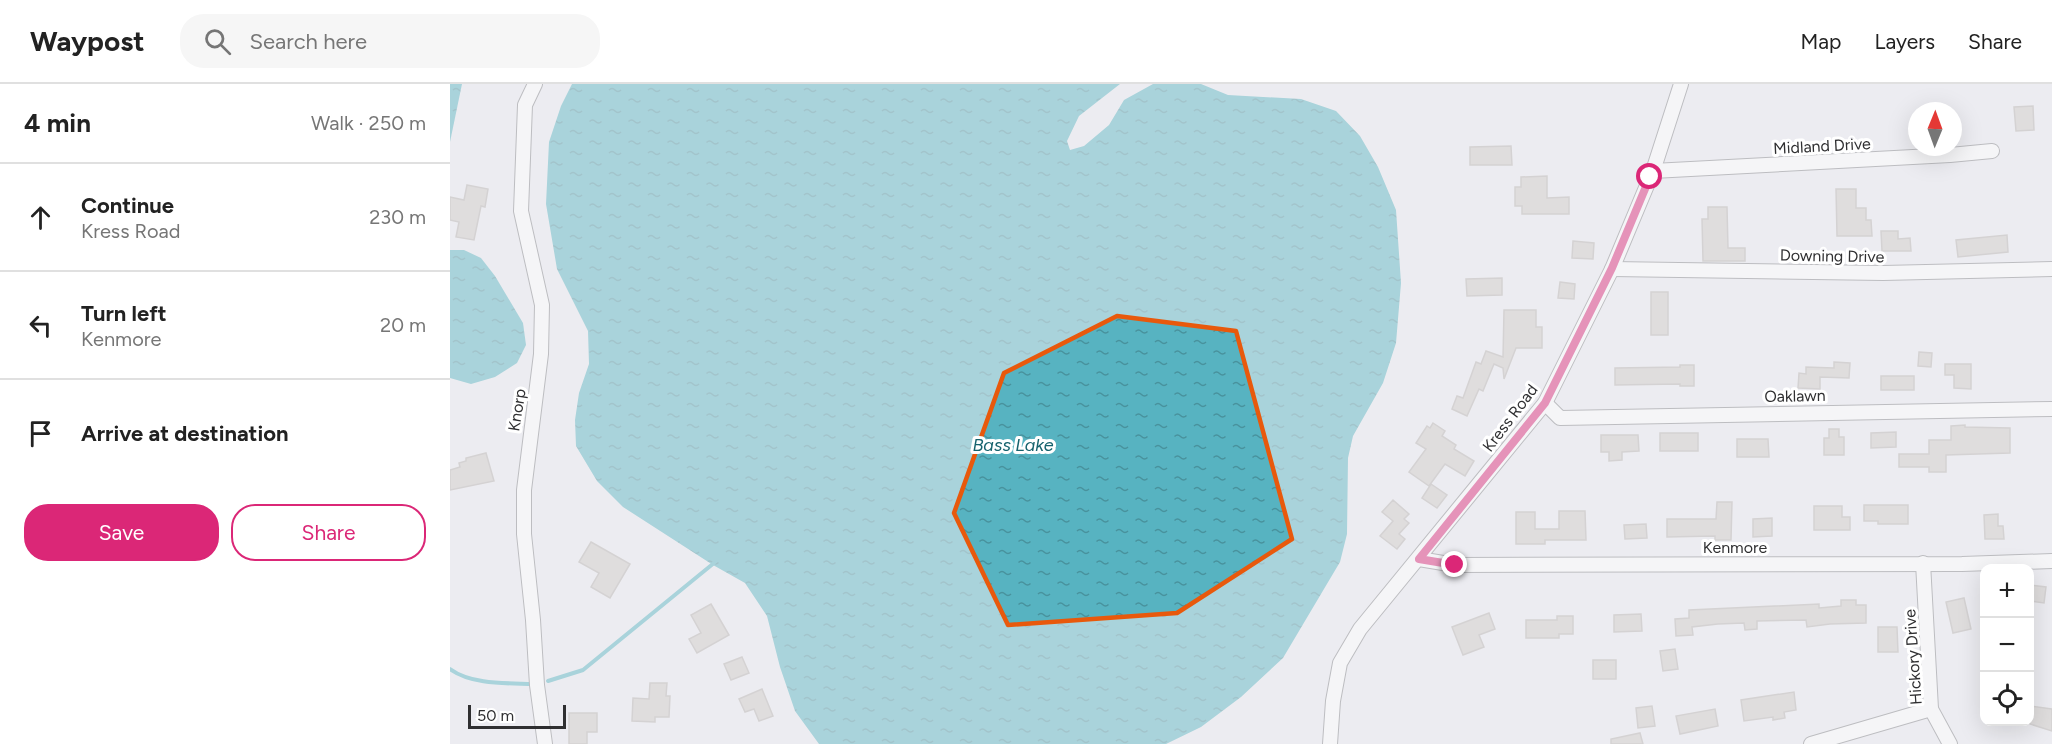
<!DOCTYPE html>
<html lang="en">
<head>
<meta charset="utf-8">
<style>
	:root { --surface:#fff; --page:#f6f6f6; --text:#222; --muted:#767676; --line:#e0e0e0; --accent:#db2777 }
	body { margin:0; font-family:Figtree,sans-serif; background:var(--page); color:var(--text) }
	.controls { position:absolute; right:18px; bottom:18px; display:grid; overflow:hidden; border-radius:12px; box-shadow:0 6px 24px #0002 }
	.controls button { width:54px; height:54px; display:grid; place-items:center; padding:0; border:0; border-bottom:2px solid var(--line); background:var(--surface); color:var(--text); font:30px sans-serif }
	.compass { position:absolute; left:1458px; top:18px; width:54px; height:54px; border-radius:50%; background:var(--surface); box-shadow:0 6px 24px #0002; rotate:1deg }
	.scale { position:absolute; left:18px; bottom:15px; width:98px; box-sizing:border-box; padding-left:6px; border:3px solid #2f2f31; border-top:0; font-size:16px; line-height:21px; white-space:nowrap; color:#2f2f31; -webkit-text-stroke:4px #fff; paint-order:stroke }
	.stop { position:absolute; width:18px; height:18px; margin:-14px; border:4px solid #db2777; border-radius:50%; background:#fff }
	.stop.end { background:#db2777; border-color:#fff; box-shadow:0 2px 6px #0008 }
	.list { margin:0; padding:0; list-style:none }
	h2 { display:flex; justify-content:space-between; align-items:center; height:78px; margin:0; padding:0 24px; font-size:26px }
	h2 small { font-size:20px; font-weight:400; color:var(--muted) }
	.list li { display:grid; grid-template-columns:39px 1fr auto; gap:18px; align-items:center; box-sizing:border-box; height:108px; padding:0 24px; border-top:2px solid var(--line) }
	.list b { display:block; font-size:22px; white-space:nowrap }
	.list p { margin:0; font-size:20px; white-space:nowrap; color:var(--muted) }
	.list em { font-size:20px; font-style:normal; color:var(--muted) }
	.actions { display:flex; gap:12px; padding:18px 24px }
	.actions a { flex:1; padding:14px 0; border:2px solid var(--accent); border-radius:24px; text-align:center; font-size:21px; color:var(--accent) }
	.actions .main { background:var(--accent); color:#fff }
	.icon { flex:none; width:33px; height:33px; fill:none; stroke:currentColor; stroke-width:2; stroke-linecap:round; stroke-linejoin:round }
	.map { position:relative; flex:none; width:1602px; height:660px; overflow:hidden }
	header { display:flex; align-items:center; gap:36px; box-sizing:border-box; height:84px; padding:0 30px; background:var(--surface); border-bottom:2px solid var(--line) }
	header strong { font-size:28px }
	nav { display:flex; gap:33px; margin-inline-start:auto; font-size:21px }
	.search { width:420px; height:54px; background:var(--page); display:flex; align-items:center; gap:15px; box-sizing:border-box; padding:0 21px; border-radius:24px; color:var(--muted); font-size:22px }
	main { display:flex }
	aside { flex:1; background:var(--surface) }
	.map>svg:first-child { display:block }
	.water { fill:url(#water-ripples) }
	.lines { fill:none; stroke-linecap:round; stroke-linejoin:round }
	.stream { stroke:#57b3c1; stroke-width:4 }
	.building { fill:#cec9c6; stroke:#b7b2af; stroke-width:1.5 }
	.minor-casing { stroke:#838488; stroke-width:16 }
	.minor { stroke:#fff; stroke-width:14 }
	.route { stroke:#db2777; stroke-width:8 }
	.marked { fill:none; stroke:#e8590c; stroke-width:4.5; stroke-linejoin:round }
	.labels { text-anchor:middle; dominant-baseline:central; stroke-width:6; stroke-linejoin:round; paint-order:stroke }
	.street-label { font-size:16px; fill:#2f2f31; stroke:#fff }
	.water-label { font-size:18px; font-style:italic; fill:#16626d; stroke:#fff }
</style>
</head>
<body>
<header>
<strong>Waypost</strong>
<div class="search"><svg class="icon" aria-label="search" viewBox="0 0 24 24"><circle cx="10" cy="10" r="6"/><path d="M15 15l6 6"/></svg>Search here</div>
<nav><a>Map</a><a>Layers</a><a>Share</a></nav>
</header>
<main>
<aside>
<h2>4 min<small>Walk · 250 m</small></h2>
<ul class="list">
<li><svg class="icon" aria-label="ahead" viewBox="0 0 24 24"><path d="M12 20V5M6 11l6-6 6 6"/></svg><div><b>Continue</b><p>Kress Road</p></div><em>230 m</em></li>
<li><svg class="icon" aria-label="left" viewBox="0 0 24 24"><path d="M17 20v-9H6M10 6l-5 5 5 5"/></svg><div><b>Turn left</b><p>Kenmore</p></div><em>20 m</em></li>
<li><svg class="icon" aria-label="arrive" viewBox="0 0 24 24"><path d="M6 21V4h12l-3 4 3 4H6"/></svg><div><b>Arrive at destination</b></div></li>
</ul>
<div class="actions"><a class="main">Save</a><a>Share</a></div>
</aside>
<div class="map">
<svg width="1602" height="660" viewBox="0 0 1602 660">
	<defs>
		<pattern id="water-ripples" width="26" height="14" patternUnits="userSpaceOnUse" patternTransform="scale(1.5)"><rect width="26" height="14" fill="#57b3c1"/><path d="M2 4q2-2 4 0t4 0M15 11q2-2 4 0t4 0" fill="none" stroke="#48929d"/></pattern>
	</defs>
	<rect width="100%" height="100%" fill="#ececf1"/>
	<g class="water">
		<path d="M0,0H12L0,58Z"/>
		<path d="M122,0H670L629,32L617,57L620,66L634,62L659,41L674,16L703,0H751L778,11L851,15L886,27L910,52L928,83L946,126L951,199L946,259L933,299L903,352L898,374L897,450L890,478L833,574L791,613L751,643L716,660H369L345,627L330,583L317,532L295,499L263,481L173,423L147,397L126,362L125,336L129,309L139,280L138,247L107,185L96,120L99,58L111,22Z"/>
		<path d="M0,166H14L31,174L45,192L73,239L76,261L67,279L45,293L21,300L0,294Z"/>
	</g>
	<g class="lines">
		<g class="stream">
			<path d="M0,585C22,601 57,599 83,600"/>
			<path d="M98,597L133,586L264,479"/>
		</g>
	</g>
	<g class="building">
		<path d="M1583,22L1584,46L1566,47L1564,23Z"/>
		<path d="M1061,62L1062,81H1020V63Z"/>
		<path d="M1097,92V114L1119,113V130H1072V122H1065V103H1071V93Z"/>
		<path d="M17,101L38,105L35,123L31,122L24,156L6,153L9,138L0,136V113L14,116Z"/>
		<path d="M1386,105H1406V124H1416V136H1421L1422,152H1387Z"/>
		<path d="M1258,123H1277L1278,164H1295V177H1253L1252,135H1258Z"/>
		<path d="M1431,147H1448V155L1460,154L1461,167H1432Z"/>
		<path d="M1557,151L1558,168L1508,173L1506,156Z"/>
		<path d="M1123,157L1144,159L1143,175L1122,174Z"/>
		<path d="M1052,194V211L1017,212L1016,195Z"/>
		<path d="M1110,198L1125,200L1124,215L1108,214Z"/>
		<rect x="1201" y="208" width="17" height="43"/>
		<path d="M1054,226H1086V243H1092V264H1066L1054,295L1053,284L1044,280L1033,307L1029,305L1017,332L1002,325L1007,312L1013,314L1026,278L1031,280L1036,267L1053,273Z"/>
		<path d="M1469,268L1482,269L1481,283L1468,282Z"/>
		<path d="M1384,278L1400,279L1399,294L1370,293V305L1348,304L1349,289L1356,290V283L1384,284Z"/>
		<path d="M1495,280H1521V305L1504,304V291H1495Z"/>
		<path d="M1230,281H1244V302H1230V300L1165,301V284L1230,283Z"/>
		<rect x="1431" y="292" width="33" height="14"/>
		<path d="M983,339L995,347L992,352L1006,361L1004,365L1024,377L1015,392L995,380L979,402L959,388L976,365L966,359L977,342L980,344Z"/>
		<path d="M1515,341V343L1560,344V369L1496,371V388H1479V383H1449V370H1479V356H1501V342Z"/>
		<path d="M1379,345H1389V353H1394V371H1374V354H1379Z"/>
		<path d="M1446,348V363L1421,364V349Z"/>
		<rect x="1210" y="349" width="38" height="18"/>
		<path d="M1151,351H1188L1189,367L1172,368V376L1159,377V368H1151Z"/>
		<path d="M1287,355H1318L1319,373H1287Z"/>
		<path d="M36,369L44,397L0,406V386L10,383L9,379L16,377V374Z"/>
		<path d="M981,400L997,411L987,424L972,414Z"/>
		<path d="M943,416L959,430L954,435L959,439L949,450L955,455L947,465L930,452L943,437L932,428Z"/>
		<path d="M1267,418H1282L1281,456H1265V452L1217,453V435H1266Z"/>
		<path d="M1414,421H1458V440H1428V437H1414Z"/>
		<path d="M1364,422H1392V433H1400V446H1364Z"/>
		<path d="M1109,427H1135L1136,456H1095V460H1066V428H1085V445H1109Z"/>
		<path d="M1548,430V442H1553L1554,455H1535L1534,431Z"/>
		<path d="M1322,434V452L1303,453V435Z"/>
		<path d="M1196,440L1197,454L1175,455L1174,441Z"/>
		<path d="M141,458L180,480L160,514L141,503L149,489L129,478Z"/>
		<path d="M1580,501L1596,503L1594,519L1580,517Z"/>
		<path d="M1514,514L1521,545L1503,549L1496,518Z"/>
		<path d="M1391,516H1406V521H1416V539L1380,540L1357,543L1356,536L1307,537V545L1295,546L1294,539L1268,540L1242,543L1243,551L1226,552L1225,535L1239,534V526L1369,520V524L1391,522Z"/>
		<path d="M261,520L279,551L247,569L239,555L251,549L241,531Z"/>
		<path d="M1039,529L1045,545L1029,551L1034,563L1013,571L1002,543Z"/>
		<path d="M1191,530L1192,547L1164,548V531Z"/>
		<path d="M1107,532H1123V550H1109V554H1076V536H1107Z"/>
		<path d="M1428,543H1447L1448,568H1428Z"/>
		<path d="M1225,565L1228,585L1213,587L1210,567Z"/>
		<path d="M292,573L299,589L281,596L274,580Z"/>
		<rect x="1143" y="576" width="23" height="19"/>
		<path d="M200,599H217L216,612H220L219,633H205V638L182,637L183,614L199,615Z"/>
		<path d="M312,605L323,632L309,637L304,625L295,628L289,615Z"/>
		<path d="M1344,608L1346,626L1334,628L1335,634L1323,636V633L1294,637L1291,616Z"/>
		<path d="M1202,622L1205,642L1188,644L1186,624Z"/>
		<path d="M1580,622L1602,625V647L1580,640Z"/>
		<path d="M1265,625L1268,642L1230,650L1226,632Z"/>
		<path d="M119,629H147V648H137V660H119Z"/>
		<path d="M1190,649L1193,660H1161V655Z"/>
	</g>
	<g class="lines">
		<defs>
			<g id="minor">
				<path d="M85,0L75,21L71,127L92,221L91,270L74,406V450L83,536L87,601L95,660"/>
				<path d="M1203,87L1500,71L1542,67"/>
				<path d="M1162,185L1433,189L1602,185"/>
				<path d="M1095,319L1110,334L1602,325"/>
				<path d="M969,475L1005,481L1512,480L1602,477"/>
				<path d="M1473,479L1481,625L1500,660"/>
				<path d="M880,660L883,617L890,579L910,545L1095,319L1162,185L1203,87L1231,0"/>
				<path d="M1361,660L1481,625"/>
			</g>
		</defs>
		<use href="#minor" class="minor-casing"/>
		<use href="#minor" class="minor"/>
	</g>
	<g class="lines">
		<path class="route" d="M1005,481L969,475L1095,319L1162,184L1200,93"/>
	</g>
	<path d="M0 0H1602V660H0ZM667,232L786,247L842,455L727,529L558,541L504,429L554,289Z" fill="#ececf1" fill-opacity=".55" fill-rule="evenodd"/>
	<path class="marked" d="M667,232L786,247L842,455L727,529L558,541L504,429L554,289Z"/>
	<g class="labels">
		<g class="street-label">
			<text transform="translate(1372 62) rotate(-3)">Midland Drive</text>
			<text transform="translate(1382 172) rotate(1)">Downing Drive</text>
			<text transform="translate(1345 312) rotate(-1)">Oaklawn</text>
			<text transform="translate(67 326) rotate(-81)">Knorp</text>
			<text transform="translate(1060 334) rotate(-53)">Kress Road</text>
			<text x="1285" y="463">Kenmore</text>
			<text transform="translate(1463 573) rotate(-94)">Hickory Drive</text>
		</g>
		<g class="water-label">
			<text x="563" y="361">Bass Lake</text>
		</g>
	</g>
</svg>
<div class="controls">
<button>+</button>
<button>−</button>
<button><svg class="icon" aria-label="locate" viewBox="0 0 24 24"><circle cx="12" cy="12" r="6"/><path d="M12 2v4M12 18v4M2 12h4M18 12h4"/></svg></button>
</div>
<svg class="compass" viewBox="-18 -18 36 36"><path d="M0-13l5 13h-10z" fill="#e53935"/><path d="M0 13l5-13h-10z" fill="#767676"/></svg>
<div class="scale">50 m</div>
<div class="stop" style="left:1200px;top:93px"></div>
<div class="stop end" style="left:1005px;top:481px"></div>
</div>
</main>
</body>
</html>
